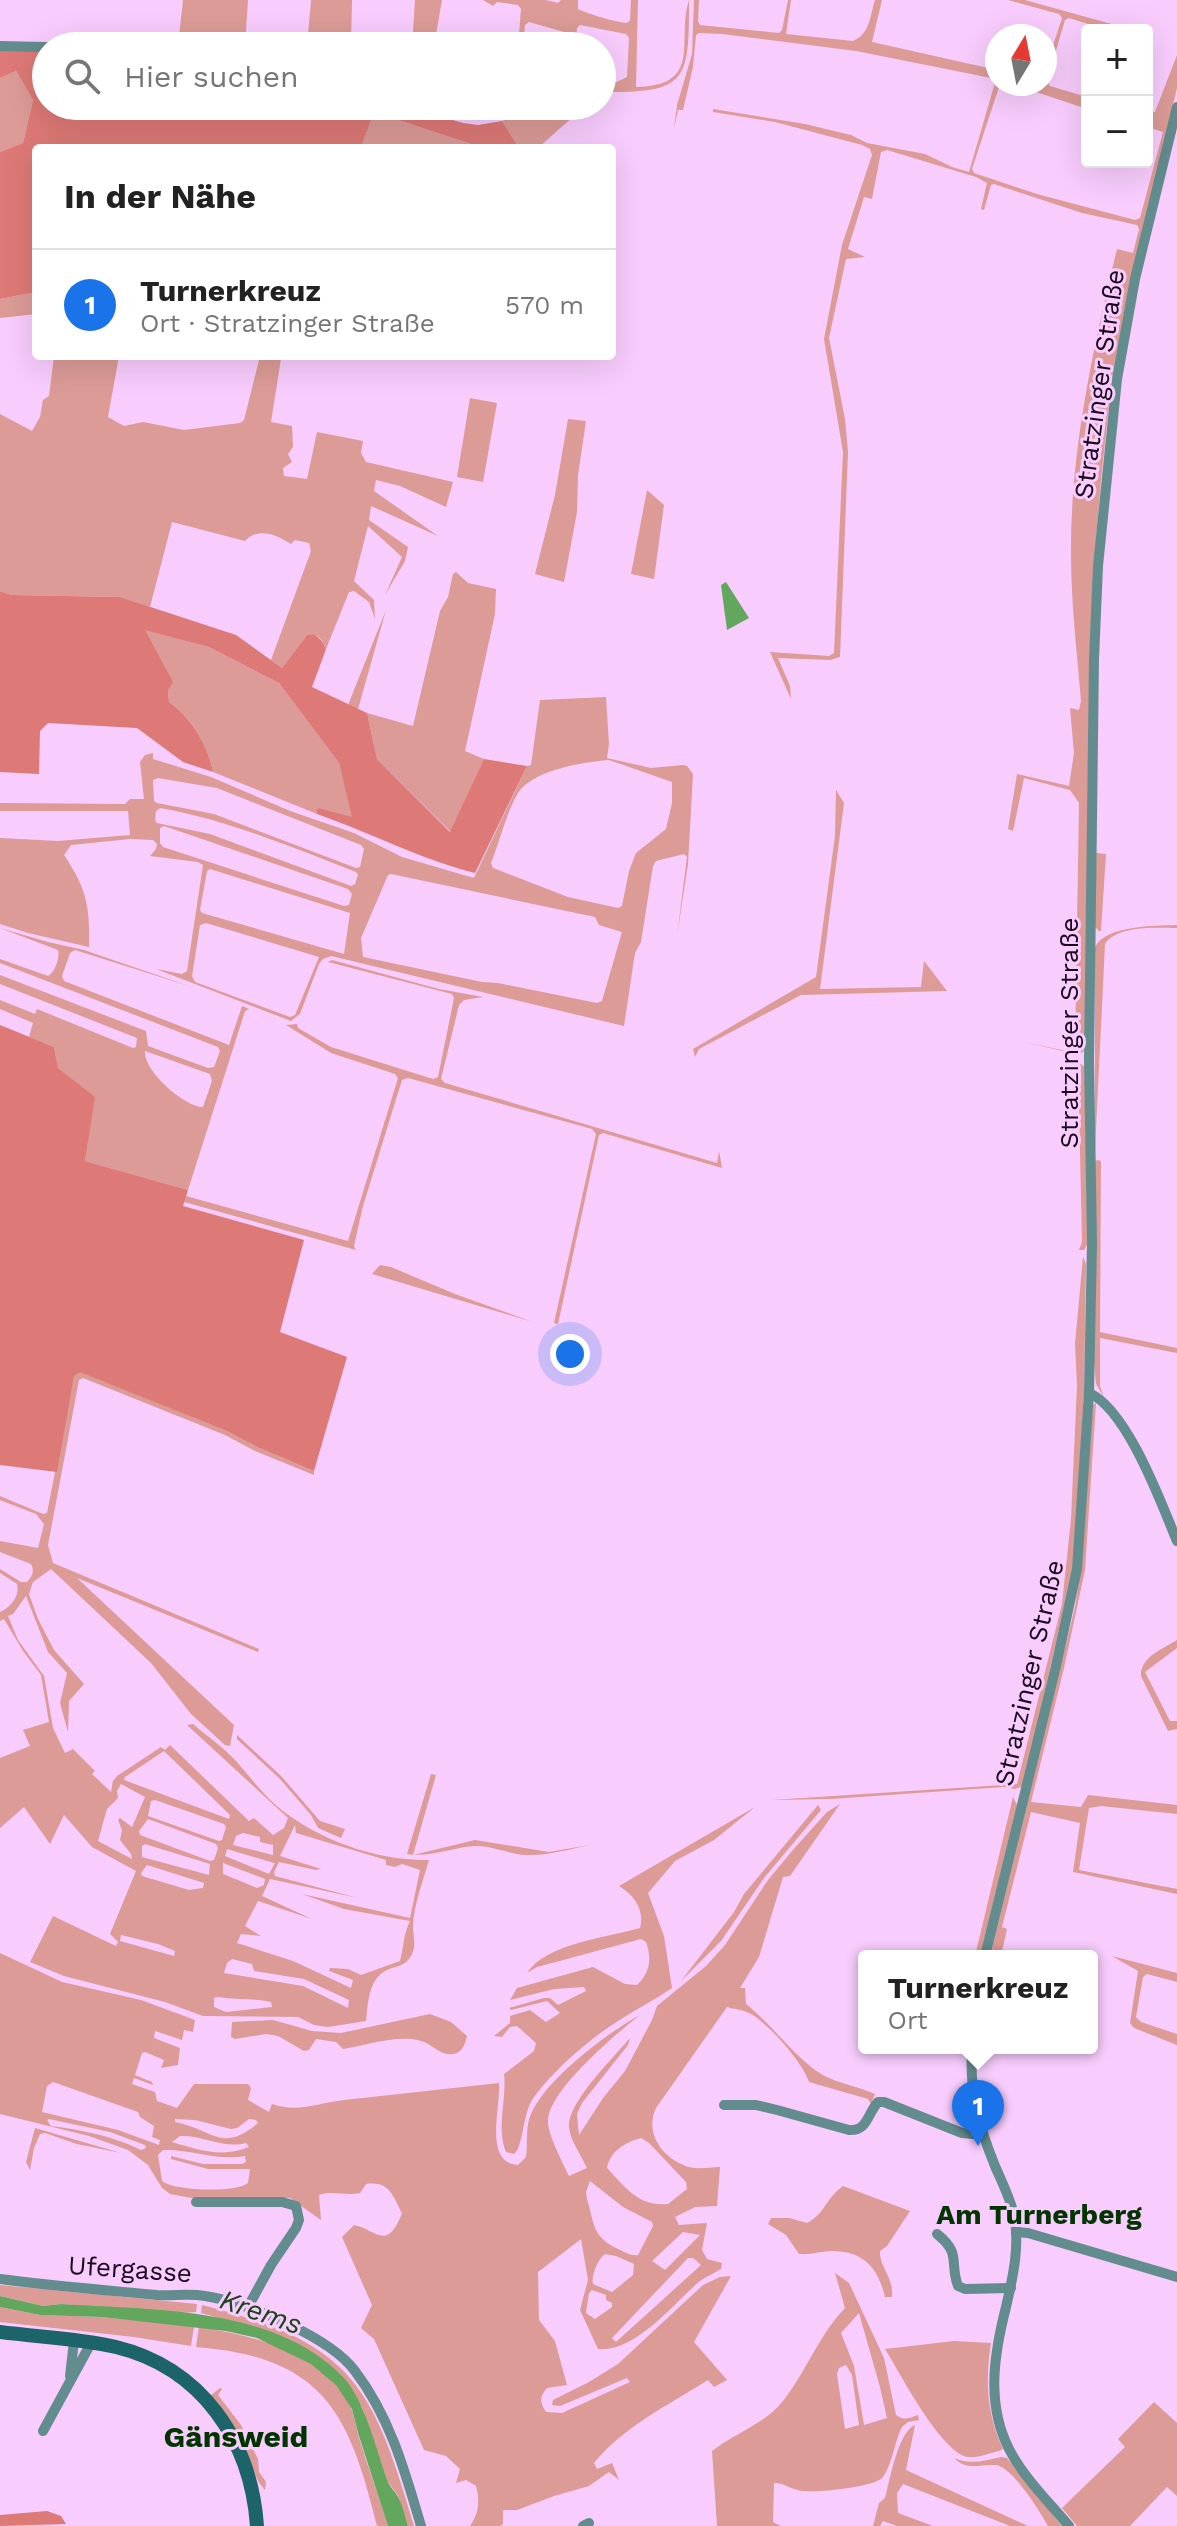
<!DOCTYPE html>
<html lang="de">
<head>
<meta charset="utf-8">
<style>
	:root { --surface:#fff; --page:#f2f2f2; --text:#222; --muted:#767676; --line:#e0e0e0; --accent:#1a73e8 }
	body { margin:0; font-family:"Work Sans",sans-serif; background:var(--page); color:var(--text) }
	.controls { position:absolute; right:24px; top:24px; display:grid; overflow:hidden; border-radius:8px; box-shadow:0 8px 32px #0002 }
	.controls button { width:72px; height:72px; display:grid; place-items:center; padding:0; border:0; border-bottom:2px solid var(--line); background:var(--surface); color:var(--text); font:40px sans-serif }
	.compass { position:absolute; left:985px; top:24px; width:72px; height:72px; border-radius:50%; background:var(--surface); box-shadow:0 8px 32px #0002; rotate:10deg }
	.you { position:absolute; left:570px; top:1354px; width:28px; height:28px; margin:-20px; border:6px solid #fff; border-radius:50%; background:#1a73e8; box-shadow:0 0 0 12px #1a73e833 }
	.badge { display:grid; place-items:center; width:52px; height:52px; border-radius:50%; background:var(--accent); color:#fff; font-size:26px; font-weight:700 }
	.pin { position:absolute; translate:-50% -66px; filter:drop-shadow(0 2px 4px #0008) }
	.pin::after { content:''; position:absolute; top:42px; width:28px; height:24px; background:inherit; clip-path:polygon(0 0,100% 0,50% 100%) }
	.popup { position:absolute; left:858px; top:1950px; width:240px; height:104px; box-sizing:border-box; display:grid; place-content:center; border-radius:8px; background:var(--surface); filter:drop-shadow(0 2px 6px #0005); font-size:26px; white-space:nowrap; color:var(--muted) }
	.popup b { font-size:30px; color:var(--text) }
	.popup::after { content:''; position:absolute; left:50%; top:100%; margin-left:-16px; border:16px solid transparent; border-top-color:var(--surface) }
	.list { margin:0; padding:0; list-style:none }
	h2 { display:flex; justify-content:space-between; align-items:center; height:104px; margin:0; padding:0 32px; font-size:34px }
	h2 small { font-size:26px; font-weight:400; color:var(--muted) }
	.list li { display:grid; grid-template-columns:52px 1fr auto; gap:24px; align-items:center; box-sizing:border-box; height:112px; padding:0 32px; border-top:2px solid var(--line) }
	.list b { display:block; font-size:30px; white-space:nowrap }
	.list p { margin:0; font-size:26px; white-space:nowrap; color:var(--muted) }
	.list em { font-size:26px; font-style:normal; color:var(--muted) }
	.icon { flex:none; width:44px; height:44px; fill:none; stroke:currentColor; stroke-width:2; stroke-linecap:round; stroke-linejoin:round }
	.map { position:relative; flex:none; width:1177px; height:2526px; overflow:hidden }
	.search { position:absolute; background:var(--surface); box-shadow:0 8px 32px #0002; left:32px; top:32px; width:584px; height:88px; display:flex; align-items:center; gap:20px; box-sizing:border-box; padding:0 28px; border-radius:44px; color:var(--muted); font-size:30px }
	.panel { position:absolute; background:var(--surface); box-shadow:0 8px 32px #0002; left:32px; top:144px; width:584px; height:216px; border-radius:8px }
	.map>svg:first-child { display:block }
	.green { fill:#dc9b97; fill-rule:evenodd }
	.forest { fill:#dd7976 }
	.water { fill:#63a65e }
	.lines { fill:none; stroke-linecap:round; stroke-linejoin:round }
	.minor { stroke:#638c8f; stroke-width:10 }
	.secondary { stroke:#1d646a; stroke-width:14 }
	.labels { text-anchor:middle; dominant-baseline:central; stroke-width:6; stroke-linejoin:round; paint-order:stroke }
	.street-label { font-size:26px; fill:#19071c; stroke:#f8ccfd }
	.neighbourhood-label { font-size:28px; font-weight:bold; fill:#003500; stroke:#f8ccfd }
	.water-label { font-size:28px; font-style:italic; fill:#184616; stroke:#f8ccfd }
	.quarter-label { font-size:30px; font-weight:bold; fill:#003500; stroke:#f8ccfd }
</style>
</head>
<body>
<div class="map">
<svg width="1177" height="2526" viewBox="0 0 1177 2526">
	<rect width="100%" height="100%" fill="#f8ccfd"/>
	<g class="green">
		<path d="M183,0H248L245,46H178Z"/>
		<path d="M311,0H352L351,46H307Z"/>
		<path d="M415,0H442L434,46H412Z"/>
		<path d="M483,0H546L558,3L561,0H578V9C588,14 615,22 627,23L630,20L631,0H638L636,87C704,86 676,40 689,0C689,81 688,93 602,92V89L627,77L629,38L626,34L580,25L577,28L576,46H567V36L564,32L529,22L525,25L523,46H518L521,9L518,5L497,2L493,6Z"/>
		<path d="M694,0H699L698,21L700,25L779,33L782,30L788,0H791L786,34L853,41C870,34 870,16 875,0H882L872,42L997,70V84H1000L972,169L974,173L1037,194L1135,220L1140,218L1163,132L1147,127V113L1155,112L1177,55V88L1137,254L1112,378L1101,480L1094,565L1085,1050L1079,1055L1025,1042L1075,1053L1079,803L1070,790L1024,778L1013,831L1008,829L1017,774L1069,786L1074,753L1070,708L1079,710L1081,701C1077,652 1071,604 1071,555C1070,453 1093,348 1117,249L1133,253L1139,229L1137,225L1082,213L994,184L991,185L984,210L981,209L987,183L976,177L887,150L881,152L872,199L864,197L848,249L865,257L846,259L829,338L845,419L848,452L840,657L830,660L778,658L790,686L791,699L770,652L829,656L834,653L843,452L824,339L842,245L872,155L870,149L862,145L775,122L713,112V109L805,124L851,135L867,143L925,154L952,167L969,172L996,79L856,51L722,34L699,33L696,35L693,67L683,110H678L674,129L677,105L692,54Z"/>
		<path d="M1008,0H1025L1133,30H1107L1069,18L1065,20L1047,81L1050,86L1087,97V109L1012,84H1045V70L1062,18L1059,14Z"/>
		<path d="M16,71L33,100L23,143L0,152V78Z"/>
		<path d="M537,106H585L538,148H519L502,121Z"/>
		<path d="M374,112L483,148H361Z"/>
		<path d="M36,292V314L0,318V299Z"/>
		<path d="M54,356H119L108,417L124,426L143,422L184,430L240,423L244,420L260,356H273L281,359L271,422L292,426L293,447L288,454L292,462L283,468L284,476L307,479L317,432L363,441L361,453L366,462L453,482L446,507L400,486L376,480L374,491L438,536L371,506L369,520L408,547L405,561L385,595L402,557L368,526L354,581L374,600L375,619L369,602L354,591L349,592L326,649L322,640L314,634L307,635L282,668L271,660L311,551L309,543L295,540L291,544C276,534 258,527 245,541L172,522L150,607L120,597L11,595L0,591V414L32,431L40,417L43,400L49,396Z"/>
		<path d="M470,398L497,403L483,482L457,477Z"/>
		<path d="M568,419L586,421L578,475L577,512L564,582L535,574L555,495Z"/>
		<path d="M647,490L664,505L654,579L631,574Z"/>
		<path d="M456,572L468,583L496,589L495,614L465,751L484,759L451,832L377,759L367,713L413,726L440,611L448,597L453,574Z"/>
		<path d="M386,610L358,709L348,705Z"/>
		<path d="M144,629L209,647L279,683L339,763L353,818L319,808L316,810L317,814L213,772C208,745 191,718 169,702L168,690Z"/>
		<path d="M606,697L609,744L607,758L651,768L683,765L687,766L693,774L688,864L677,936L687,857L684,854L656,861L653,866L641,942L635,953L624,1026L331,956L323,959L319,964L300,1014L291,1021L156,969L182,974L187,971L203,865L198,862L150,856L156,849L157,844L153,840L130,839L71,845L64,855C87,889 90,907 89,947L28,933L0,924V838L58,841L130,835L128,811H0V803L125,804L130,799H144L140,762L145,755L153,753V759L211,777L290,811L354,833L402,857L474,878L527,766L531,765L540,700ZM609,760L672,782V803L666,829L636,853L629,871L622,906L618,908L568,897L493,868L491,863C500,841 506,813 518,793C533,770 583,762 609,760ZM158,778L217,788L361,845L364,849L360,867L356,868L214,814L157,803L154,801L153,780ZM160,808C228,820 291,847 356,872L358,875L355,884L351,886L210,834L157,823L155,820L156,811ZM164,826L348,889L352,894L349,905L344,906L163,847L160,843V828ZM210,869L350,913L344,954L202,913L200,910L207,871ZM391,874L595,917L599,925L622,932L602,1001L597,1003L498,983L482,982L363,957L361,938L388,875ZM206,923L319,957L295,1015L290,1017L195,982L192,976L200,925Z"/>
		<path d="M836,790L844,803L820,989L921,987L924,961L947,991L801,995L699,1049L695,1057L693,1049L816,977L835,836Z"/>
		<path d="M1096,853L1106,854L1101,931H1099L1095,927Z"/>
		<path d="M1177,925V928C1156,928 1118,925 1105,944L1095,1150V947C1106,925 1155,926 1177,925Z"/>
		<path d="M0,928L48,942L84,950L192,987L75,950L70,953L62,976L64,981L229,1045L242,1006L249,1009L245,1011L188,1190L85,1161L94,1097L58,1068L54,1047L29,1037L33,1023L0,1009V1000L35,1014L37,1009L133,1048L136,1047L137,1038L0,984V975L146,1031L148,1046L208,1068L214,1067L220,1051L218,1047L0,963V959L48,976C55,972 60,958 58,950ZM145,1051L210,1074L212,1081L203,1107C184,1107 143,1070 145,1051Z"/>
		<path d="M332,960L439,989L483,997L464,1000L459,1005L441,1079L445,1083L717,1163L719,1151L722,1168L603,1133L599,1135L558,1324L554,1323L596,1134L592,1129L408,1078L402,1080L363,1206L354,1246L356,1250L184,1202L186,1196L348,1241L398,1078L395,1074L331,1053L286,1025L297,1024L298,1028L331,1047L433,1079L438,1077L454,998L452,994L328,962Z"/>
		<path d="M1078,1062L1085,1067L1088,1243L1084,1250H1079L1082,1242Z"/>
		<path d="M1098,1160L1101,1161L1100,1332L1177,1348V1353L1100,1338V1386L1104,1397L1096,1384L1094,1361L1095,1161Z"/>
		<path d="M1083,1257L1086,1264L1084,1394L1073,1568L1023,1786L1015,1789L1004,1787L831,1799L772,1800L1017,1784L1062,1604L1071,1519L1077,1385L1075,1344Z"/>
		<path d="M380,1265L391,1267L455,1294L533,1322L372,1274Z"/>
		<path d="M80,1371L227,1431L257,1447L314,1471V1475L255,1451L225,1435L83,1378L79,1380L48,1545L53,1563L259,1649L258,1652L77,1578L234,1725L230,1746L225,1745L191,1714L151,1663L51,1569L33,1582L29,1594L38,1619L54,1650L84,1684L69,1701L68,1732L60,1703L67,1673L48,1652L26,1596L13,1614L8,1616L18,1640L44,1676L53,1728L65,1753L73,1749L95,1771L92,1774L111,1792L113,1781L117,1776L161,1747L165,1750L170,1745L249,1821L254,1818L273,1835L284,1828L288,1818L187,1725L193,1724C207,1736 223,1747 236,1761C250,1777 262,1793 278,1807C318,1840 377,1861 429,1860C423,1881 414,1904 413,1926C413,1937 417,1946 411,1956C405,1967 395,1966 385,1971C368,1981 368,2004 366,2021L328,2027L314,2025L298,2017L203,2016L165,2002L64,1976L30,1962L53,1916L116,1946L118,1942L110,1934L136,1871L92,1847L64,1815L50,1844L24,1807L0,1828V1758L30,1746L23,1730L49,1722L41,1675L23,1651L4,1619L0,1621V1612C11,1607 20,1596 17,1584L0,1573V1569L21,1582H27C32,1576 35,1572 31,1564L0,1552V1541L38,1548L44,1524L36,1514L0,1500V1496L43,1514L47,1513L74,1375ZM164,1751L230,1815L229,1819L124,1780L125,1777ZM121,1784L145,1797L132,1827L120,1818L118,1820L122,1830L120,1840L131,1854L132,1859L98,1841L107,1809L118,1798L117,1791ZM155,1800L224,1824L226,1827L222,1840L219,1841L148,1816L151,1801ZM148,1819L216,1844L218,1848L214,1860L210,1861L140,1835L139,1831ZM295,1825L296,1833L386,1860V1865L395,1867L402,1864L420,1870L410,1918L302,1894L344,1909L410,1921C403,1935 404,1947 400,1961L361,1975L348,1969L330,1968L329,1971L353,1980L351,1988L293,1961L237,1943L241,1934L261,1936L245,1926L258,1901L312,1919L262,1896L270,1879L358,1898L275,1876L274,1872L279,1862L316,1870L321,1869L280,1856ZM243,1833L260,1837V1842L273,1845V1855L233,1845L236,1836ZM145,1844L210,1864L209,1875L142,1857V1846ZM227,1849L274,1863H275L269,1874L225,1856ZM223,1863L265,1879L264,1885L257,1888L223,1874ZM147,1865L204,1883L203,1888L189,1890L142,1876L141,1873ZM121,1935L158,1944L175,1951L174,1956L120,1941ZM232,1959L252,1964L254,1971L304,1979L349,2000L348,2008L303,1986L224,1973L227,1963ZM218,1997C235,2000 254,1998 271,2002L272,2007L226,2012L214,2007V1998Z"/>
		<path d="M1096,1403L1085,1570L1064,1668L1031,1802L1081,1807L1088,1795L1177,1805V1814L1101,1806L1089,1808L1079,1870L1177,1889V1894L1073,1872L1080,1823L1031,1812L1002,1927L1007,1929L1001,1956H990L1075,1607L1081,1569L1093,1405Z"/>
		<path d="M1177,1640V1648L1145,1672L1170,1721H1177V1729L1168,1731L1141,1676C1140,1657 1163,1649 1177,1640Z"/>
		<path d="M237,1735L282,1777L320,1821L345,1829L341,1838L318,1828L311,1815L280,1779L237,1739Z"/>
		<path d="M431,1774L436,1775L413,1855L475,1840L549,1852L595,1844C573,1848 549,1856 526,1855C509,1854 493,1846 476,1846C452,1847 431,1858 407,1854Z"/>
		<path d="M1013,1797L1017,1805L980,1956H975Z"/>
		<path d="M840,1804L790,1876L783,1877L759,1957L740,1988H745L746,2004C771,2024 790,2051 815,2070C833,2083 855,2085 875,2094L871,2104L868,2099L809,2082C803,2063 769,2024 751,2014C744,2010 734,2009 727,2007L656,2108C643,2135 666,2163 694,2168C702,2169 712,2167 720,2167L717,2206L695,2207L675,2217L679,2225L707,2223L702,2250L707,2259L722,2263L721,2269C715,2273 707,2276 700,2281C674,2303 635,2353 598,2349L580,2310L588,2280L581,2239L538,2272L539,2320L555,2341L567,2385L547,2388C539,2397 540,2403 546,2412L562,2413L630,2382L627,2378L560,2406L552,2405L553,2400L589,2382L618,2364L703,2285L720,2277L731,2276L694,2342L727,2380L714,2387L708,2380C670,2404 623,2427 594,2463L597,2469L612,2463L619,2480L609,2472L589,2486L554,2496L517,2510H503V2524L500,2526H470C479,2513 480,2501 476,2486L466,2480L456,2483L460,2469L446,2456L424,2450L374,2339L361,2328L372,2305L342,2237L354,2225C377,2230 387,2252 402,2213C392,2195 390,2181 366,2184L360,2193C346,2196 330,2190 319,2195L321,2220L290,2198L197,2199L170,2194L162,2188L148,2165L128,2150L89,2136L0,2114V1953L62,1982L141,2000L195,2020L193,2032L184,2030L182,2040L155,2031L154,2038L180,2048L178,2065L161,2068L164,2060L145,2052L142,2053L135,2075L152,2082L153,2085L134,2078L132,2084L155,2092L157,2101L177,2108L194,2084H248L251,2088L248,2100L269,2112L272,2104C298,2113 318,2103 344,2100C396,2094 447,2089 499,2083C501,2107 483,2163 518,2165L526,2157C528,2143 525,2128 531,2114C546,2079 607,2033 640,2015C617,2033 545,2093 548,2123C549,2137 563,2163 569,2176L587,2168C581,2155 570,2140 569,2127C567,2103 615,2056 630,2038L628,2045L582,2103L577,2114L579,2135L603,2098L625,2071L652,2020L657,2006L706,1966L725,1945L768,1880L792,1851L827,1812ZM53,2082L138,2112L140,2117L154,2126L152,2137L160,2140L159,2145L118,2130L42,2112L47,2086ZM49,2119L110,2132L145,2145L146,2148L141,2150C113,2136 82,2130 51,2126L47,2120ZM175,2119L195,2120L231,2129L237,2128L249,2119L256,2120L258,2123C221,2154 213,2129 175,2122ZM180,2136C203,2135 223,2149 246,2143L249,2147C221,2158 199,2150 172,2142ZM641,2138L649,2143L686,2182L687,2189L668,2204C639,2207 626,2188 607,2168C610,2151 626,2142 641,2138ZM163,2150C192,2149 216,2161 245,2156L246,2162L242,2164H203L171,2156V2159L208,2169H250L248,2183C236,2193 174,2191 162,2181L158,2155ZM590,2181L623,2207L652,2222L653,2226L638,2255C631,2256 627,2253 620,2250C592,2237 595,2226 587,2199L586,2192ZM683,2232L700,2235L665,2270L652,2261ZM605,2254L616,2256L634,2264L633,2275L612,2292L593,2284C591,2275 598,2259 605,2254ZM688,2258H693L701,2265L616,2342L612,2338ZM592,2290L606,2295V2300L612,2303V2307L595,2319L586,2313L589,2293Z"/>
		<path d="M818,1805L821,1810L764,1878L721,1941L681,1981L734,1912L744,1894Z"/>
		<path d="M755,1807L714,1840L675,1861L648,1893L664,1936L672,1988C655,2000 636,2009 618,2021C588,2040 556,2068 534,2097C522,2113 524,2146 514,2154L506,2152C496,2130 507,2098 504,2074L534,2051L536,2043L517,2026L510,2027L502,2037L494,2036L510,2023V2016L530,2010L546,2022L560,2013L547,2001L511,2010L509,2008L544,1998H550L558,2005L586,1991L584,1987L554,1989L510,2000L517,1988L593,1967L625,1984L637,1985C650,1973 652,1958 646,1942L641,1939L537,1967L527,1973C547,1943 606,1938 640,1928C645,1910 634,1895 619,1886Z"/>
		<path d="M1112,1956L1177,1973V1982L1147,1974L1143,1977L1136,2017L1141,2022L1177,2034V2045L1134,2028L1130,2023L1138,1971Z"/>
		<path d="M430,2014L451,2022L467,2036C465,2044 462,2054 452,2054C440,2056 430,2042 418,2040C395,2035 366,2045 343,2049L336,2042L316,2039L309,2050L304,2051L278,2036L266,2034L235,2039L231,2037L232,2022L273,2020L312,2031L341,2033Z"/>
		<path d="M35,2128L121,2153L77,2144L45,2133L40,2134L34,2148L30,2170L26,2162Z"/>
		<path d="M843,2186L910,2211L887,2246L880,2251C879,2267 894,2277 892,2297H885C878,2268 864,2251 832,2251C821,2251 811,2255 799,2254L786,2235L768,2224L771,2218H789L807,2223C825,2214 825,2199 843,2186Z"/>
		<path d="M835,2273L849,2283L884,2358L896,2415C904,2421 909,2418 918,2415L919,2420L908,2422L902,2427C895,2440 891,2469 882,2478C873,2487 816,2493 803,2491C791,2490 785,2483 774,2483L773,2522L781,2526H717L712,2451C734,2434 766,2423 783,2401C806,2372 819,2335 845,2308ZM859,2313L880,2387L887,2418L864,2425L854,2366L841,2333ZM846,2365L852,2375L859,2425L845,2429L837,2374L839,2368Z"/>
		<path d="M0,2285L197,2304L196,2312L182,2313L61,2304L43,2306L0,2296Z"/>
		<path d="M202,2305C352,2343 372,2384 414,2526H408L398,2496L386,2479L362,2407L318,2357L260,2329L201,2313Z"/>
		<path d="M0,2307L40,2315L102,2317L194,2326L191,2346L134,2337L0,2322Z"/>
		<path d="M199,2327C250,2335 315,2350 346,2397C354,2410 355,2424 359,2438C368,2467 379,2497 388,2526H377C349,2412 323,2357 196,2347Z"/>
		<path d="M954,2341L991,2343C985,2380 987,2415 1003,2449L999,2451C990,2453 978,2458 968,2457C941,2453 900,2373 885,2349Z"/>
		<path d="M220,2388L222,2389L218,2395L241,2425L258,2459L259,2472L266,2482L265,2490C254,2479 252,2464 246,2450C237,2430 224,2414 210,2396Z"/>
		<path d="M1154,2402L1177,2423V2496L1167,2487L1130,2526H1077L1062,2508L1125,2447L1118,2439Z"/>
		<path d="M915,2425L906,2470L1028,2526H1010L903,2484L897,2493L898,2513L933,2526H897L883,2521L880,2526H873L879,2503L885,2498C890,2480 898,2432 915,2425Z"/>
		<path d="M1001,2457L1007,2458L1062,2526H1048C1040,2511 1012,2467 996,2465C979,2464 967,2471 954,2458C970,2465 984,2461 1001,2457Z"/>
	</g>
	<g class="forest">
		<path d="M0,50L46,51V106H403L463,123L478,125L502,121L519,148H483L374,112L361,148H36V292L0,299V152L23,143L33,100L16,71L0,78Z"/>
		<path d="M0,591L11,595L120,597L236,635L282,668L307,635L314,634L322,641L326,649L312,687L367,713L377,759L450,832L484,759L527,766L475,873C420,859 371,833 317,814L316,810L319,808L352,817L339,763L279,683L209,647L145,630L173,682L168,690L169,702C191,718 208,745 213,772L183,762L137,728L48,723L40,731L39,774L0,772Z"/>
		<path d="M0,1025L54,1047L58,1068L95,1097L85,1161L188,1190L183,1206L304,1240L280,1332L347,1357L314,1471L257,1447L227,1431L80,1372L74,1376L57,1472L0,1465Z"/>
		<path d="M47,2511L61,2516L66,2524L0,2526V2515Z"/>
	</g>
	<g class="water">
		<path d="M726,582L749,618L727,630L721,585Z"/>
		<path d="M0,2296L43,2306L61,2304C153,2310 274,2306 343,2377C364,2399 376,2448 386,2477C388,2485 394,2490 398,2497C403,2506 405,2517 408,2526H388L358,2433L352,2409L336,2385L311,2364L257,2338L226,2331L102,2317L40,2315L0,2307Z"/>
	</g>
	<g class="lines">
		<g class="minor">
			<path d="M0,46L46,47"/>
			<path d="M86,46H151"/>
			<path d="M1089,1393C1127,1409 1161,1503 1177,1541"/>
			<path d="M985,1956L1056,1666L1077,1569L1089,1393L1092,1243L1089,1059L1094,659L1098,566L1117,379L1135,279L1177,107"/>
			<path d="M972,2048C969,2090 979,2127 995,2166C1001,2180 1009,2196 1013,2211C1021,2242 1013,2277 1006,2307C994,2354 986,2404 1009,2449C1024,2478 1049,2502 1069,2526"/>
			<path d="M724,2105H756L777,2110L849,2130C868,2131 867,2114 878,2102H884L962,2133L983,2135"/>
			<path d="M196,2202H282L296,2206L299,2220L296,2228L271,2265L248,2307"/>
			<path d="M1016,2232L1028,2233L1177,2277"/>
			<path d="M937,2234C962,2254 949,2262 958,2286L965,2289L1011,2288"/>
			<path d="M0,2279C52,2286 104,2290 157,2295C173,2296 189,2293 205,2296C246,2302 330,2337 355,2371C390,2417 405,2471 421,2526"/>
			<path d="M70,2376L74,2341"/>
			<path d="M43,2431L91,2343"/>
			<path d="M583,2526L589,2523"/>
		</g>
		<path class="secondary" d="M0,2332C38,2337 78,2338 116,2347C202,2368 251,2441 257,2526"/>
	</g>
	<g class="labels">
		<g class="street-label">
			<text transform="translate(1099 384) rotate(-82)">Stratzinger Straße</text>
			<text transform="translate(1069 1033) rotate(-90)">Stratzinger Straße</text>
			<text transform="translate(1029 1673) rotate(-77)">Stratzinger Straße</text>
			<text transform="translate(130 2269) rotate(4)">Ufergasse</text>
		</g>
		<g class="neighbourhood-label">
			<text x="1039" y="2214">Am Turnerberg</text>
		</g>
		<g class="water-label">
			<text transform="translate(261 2312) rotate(19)">Krems</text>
		</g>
		<g class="quarter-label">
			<text x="236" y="2436">Gänsweid</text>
		</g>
	</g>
</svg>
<div class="controls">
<button>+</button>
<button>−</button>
</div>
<svg class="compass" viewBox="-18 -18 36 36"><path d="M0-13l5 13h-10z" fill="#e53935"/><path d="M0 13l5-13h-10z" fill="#767676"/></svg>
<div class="you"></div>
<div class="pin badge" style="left:978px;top:2146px">1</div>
<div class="popup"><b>Turnerkreuz</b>Ort</div>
<div class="search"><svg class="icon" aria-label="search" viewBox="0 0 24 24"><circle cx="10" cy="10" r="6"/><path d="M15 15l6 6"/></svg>Hier suchen</div>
<section class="panel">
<h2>In der Nähe<small></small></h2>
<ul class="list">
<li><span class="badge">1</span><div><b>Turnerkreuz</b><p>Ort · Stratzinger Straße</p></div><em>570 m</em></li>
</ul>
</section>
</div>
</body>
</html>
